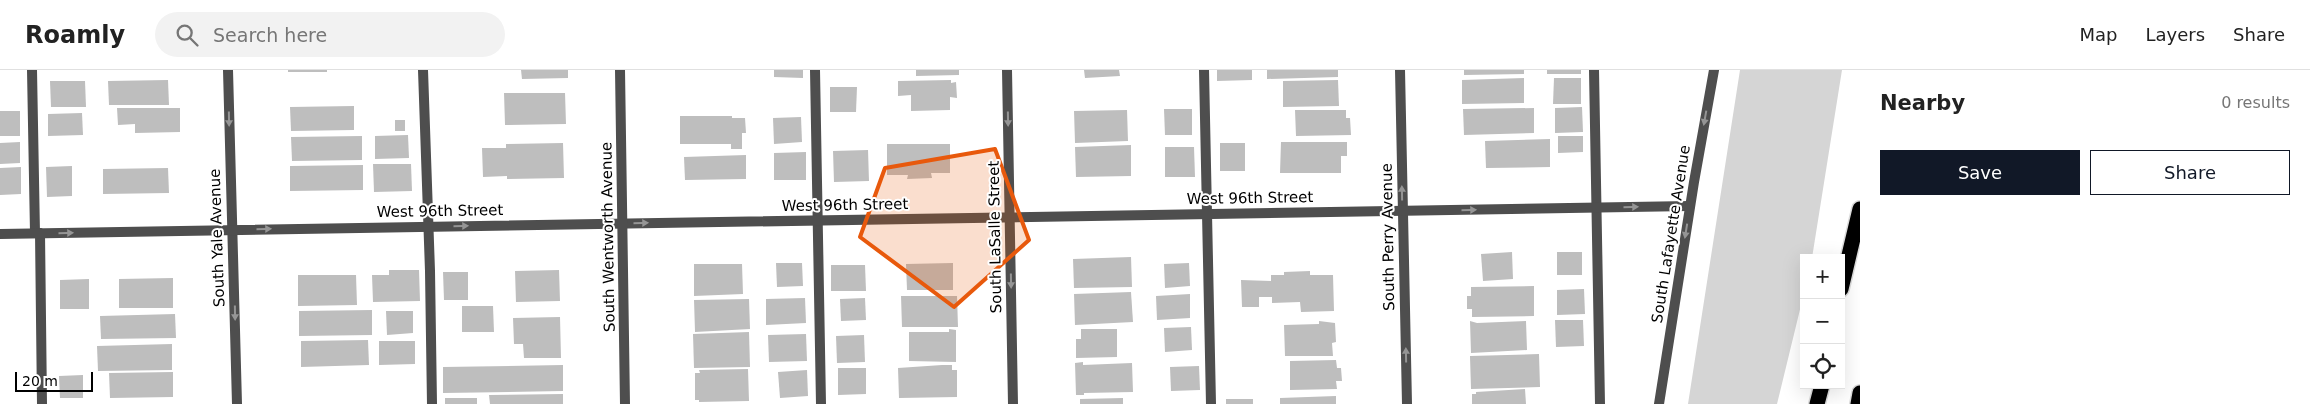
<!DOCTYPE html>
<html lang="en">
<head>
<meta charset="utf-8">
<style>
	:root { --surface:#fff; --page:#f2f2f2; --text:#222; --muted:#767676; --line:#e0e0e0; --accent:#111827 }
	body { margin:0; font-family:"DejaVu Sans",sans-serif; background:var(--page); color:var(--text) }
	.controls { position:absolute; right:15px; bottom:15px; display:grid; overflow:hidden; border-radius:0px; box-shadow:0 5px 20px #0002 }
	.controls button { width:45px; height:45px; display:grid; place-items:center; padding:0; border:0; border-bottom:1px solid var(--line); background:var(--surface); color:var(--text); font:25px sans-serif }
	.scale { position:absolute; left:15px; bottom:12px; width:78px; box-sizing:border-box; padding-left:5px; border:2px solid #000; border-top:0; font-size:14px; line-height:18px; white-space:nowrap; color:#000; -webkit-text-stroke:4px #fff; paint-order:stroke }
	.list { margin:0; padding:0; list-style:none }
	h2 { display:flex; justify-content:space-between; align-items:center; height:65px; margin:0; padding:0 20px; font-size:21px }
	h2 small { font-size:16px; font-weight:400; color:var(--muted) }
	.actions { display:flex; gap:10px; padding:15px 20px }
	.actions a { flex:1; padding:11px 0; border:1px solid var(--accent); border-radius:0px; text-align:center; font-size:18px; color:var(--accent) }
	.actions .main { background:var(--accent); color:#fff }
	.icon { flex:none; width:28px; height:28px; fill:none; stroke:currentColor; stroke-width:2; stroke-linecap:round; stroke-linejoin:round }
	.map { position:relative; flex:none; width:1860px; height:334px; overflow:hidden }
	header { display:flex; align-items:center; gap:30px; box-sizing:border-box; height:70px; padding:0 25px; background:var(--surface); border-bottom:1px solid var(--line) }
	header strong { font-size:24px }
	nav { display:flex; gap:28px; margin-inline-start:auto; font-size:18px }
	.search { width:350px; height:45px; background:var(--page); display:flex; align-items:center; gap:12px; box-sizing:border-box; padding:0 18px; border-radius:28px; color:var(--muted); font-size:19px }
	main { display:flex }
	aside { flex:1; background:var(--surface) }
	.map>svg:first-child { display:block }
	.green { fill:#d5d5d5 }
	.building { fill:#bebebe }
	.lines { fill:none; stroke-linecap:round; stroke-linejoin:round }
	.motorway-casing { stroke:#dbdbdb; stroke-width:18 }
	.service { stroke:#4e4e4e; stroke-width:10 }
	.minor { stroke:#4e4e4e; stroke-width:10 }
	.tertiary { stroke:#4e4e4e; stroke-width:10 }
	.motorway { stroke:#000; stroke-width:15 }
	.oneway { fill:#959595 }
	.marked { fill:#e8590c; fill-opacity:0.2; stroke:#e8590c; stroke-width:4; stroke-linejoin:round }
	.labels { text-anchor:middle; dominant-baseline:central; stroke-width:4; stroke-linejoin:round; paint-order:stroke }
	.street-label { font-size:15px; fill:#000; stroke:#fff }
</style>
</head>
<body>
<header>
<strong>Roamly</strong>
<div class="search"><svg class="icon" aria-label="search" viewBox="0 0 24 24"><circle cx="10" cy="10" r="6"/><path d="M15 15l6 6"/></svg>Search here</div>
<nav><a>Map</a><a>Layers</a><a>Share</a></nav>
</header>
<main>
<div class="map">
<svg width="1860" height="334" viewBox="0 0 1860 334">
	<rect width="100%" height="100%" fill="#fff"/>
	<path class="green" d="M1740,0H1842L1812,188H1804V223L1777,334H1688Z"/>
	<g class="building">
		<rect x="288" y="0" width="39" height="2"/>
		<path d="M521,0H568V8L522,9Z"/>
		<path d="M774,0H803V8L774,7Z"/>
		<path d="M916,0H959V5L916,6Z"/>
		<path d="M1084,0H1119L1120,6L1085,8Z"/>
		<path d="M1217,0H1252V10L1217,11Z"/>
		<path d="M1267,0H1338V7L1267,9Z"/>
		<path d="M1464,0H1524V4L1464,5Z"/>
		<rect x="1547" y="0" width="34" height="4"/>
		<path d="M1524,8V33L1462,34V10Z"/>
		<path d="M1554,8H1581V34H1553Z"/>
		<path d="M168,10L169,35H109L108,11Z"/>
		<path d="M951,10V13L956,12L957,28L950,27V40L911,41V25L898,26V11Z"/>
		<path d="M1338,10L1339,36L1283,37V11Z"/>
		<path d="M50,11H85L86,37H51Z"/>
		<path d="M830,17H857L856,42H830Z"/>
		<path d="M504,23H565L566,54L505,55Z"/>
		<path d="M354,36V60L291,61L290,37Z"/>
		<path d="M1582,37L1583,62L1555,63V38Z"/>
		<path d="M117,38H180V62L135,63V54L118,55Z"/>
		<path d="M1534,38V63L1464,65L1463,39Z"/>
		<path d="M1164,39H1192V65H1165Z"/>
		<path d="M1127,40L1128,71L1075,73L1074,41Z"/>
		<path d="M1295,40H1346V48H1350L1351,65L1296,66Z"/>
		<rect x="0" y="41" width="20" height="25"/>
		<path d="M82,43L83,65L48,66V44Z"/>
		<path d="M680,46H732V48H745L746,63H742V79H731V74H680Z"/>
		<path d="M801,47L802,72L774,74L773,48Z"/>
		<rect x="395" y="50" width="10" height="11"/>
		<path d="M408,65L409,88L375,89V66Z"/>
		<path d="M362,66V90L292,91L291,67Z"/>
		<path d="M1558,66H1583V82L1558,83Z"/>
		<path d="M1550,69V97L1486,98L1485,71Z"/>
		<path d="M20,72V93L0,94V73Z"/>
		<path d="M1281,72H1347V86H1341V103H1280Z"/>
		<path d="M563,73L564,108L507,109V106L483,107L482,78H506V74Z"/>
		<rect x="1220" y="73" width="25" height="28"/>
		<path d="M887,74H950V103H931L932,108L907,109L908,105H887Z"/>
		<path d="M1131,75V106L1076,107L1075,77Z"/>
		<path d="M1165,77H1194L1195,107H1165Z"/>
		<path d="M868,80L869,111L834,112L833,81Z"/>
		<path d="M806,82V110H774V83Z"/>
		<path d="M746,85V109L685,110L684,87Z"/>
		<path d="M373,94H411L412,121L374,122Z"/>
		<path d="M363,95V120L290,121V96Z"/>
		<path d="M72,96V126L47,127L46,97Z"/>
		<path d="M21,97V124L0,125V98Z"/>
		<path d="M168,98L169,123L103,124V99Z"/>
		<path d="M1512,182L1513,209L1483,211L1481,184Z"/>
		<rect x="1557" y="182" width="25" height="23"/>
		<path d="M1131,187L1132,217L1074,218L1073,189Z"/>
		<path d="M776,193H802L803,216L777,217Z"/>
		<path d="M953,193V220H907L906,194Z"/>
		<path d="M1189,193L1190,216L1165,218L1164,194Z"/>
		<path d="M694,194H742L743,224L694,226Z"/>
		<path d="M831,195H865L866,221H831Z"/>
		<path d="M389,200H419L420,231L373,232L372,205H389Z"/>
		<path d="M559,200L560,231L516,232L515,201Z"/>
		<path d="M1310,201V205H1333L1334,241L1301,242L1300,232L1272,233V227H1259V237H1242L1241,210L1271,211V205H1284V202Z"/>
		<path d="M443,202H468V230H444Z"/>
		<path d="M298,205H356L357,235L298,236Z"/>
		<path d="M173,208V238H119V209Z"/>
		<path d="M89,209V239H60V210Z"/>
		<path d="M1534,216V246L1472,247V239H1467V226H1471V217Z"/>
		<path d="M1584,219L1585,244L1557,245V220Z"/>
		<path d="M1131,222L1133,252L1075,255L1074,224Z"/>
		<path d="M1190,224V248L1157,250L1156,226Z"/>
		<path d="M901,226H957L958,257H902Z"/>
		<path d="M805,228L806,253L766,255V229Z"/>
		<path d="M865,228L866,250L841,251L840,229Z"/>
		<path d="M749,229L750,259L695,262L694,230Z"/>
		<path d="M462,236H493L494,262H462Z"/>
		<path d="M372,240V265L299,266V241Z"/>
		<path d="M386,241H413V263L387,265Z"/>
		<path d="M175,244L176,268L101,269L100,246Z"/>
		<path d="M560,247L561,288H524L523,274H514L513,248Z"/>
		<path d="M1555,250H1583L1584,276L1556,277Z"/>
		<path d="M1319,251L1335,253L1336,272L1332,273L1333,286H1285L1284,255L1319,254Z"/>
		<path d="M1470,251L1477,253L1526,251L1527,280L1471,283Z"/>
		<path d="M1191,257L1192,280L1165,282L1164,258Z"/>
		<path d="M949,259L956,260V292L909,291V262H949Z"/>
		<path d="M1081,259H1117V287L1076,288V269H1081Z"/>
		<path d="M749,262L750,297L694,298L693,264Z"/>
		<path d="M806,264L807,291L769,292L768,265Z"/>
		<path d="M864,265L865,292L837,293L836,266Z"/>
		<path d="M368,270L369,295L301,297V271Z"/>
		<path d="M379,271H415V294L379,295Z"/>
		<path d="M172,274V300L98,301L97,276Z"/>
		<path d="M1539,284L1540,317L1471,319L1470,286Z"/>
		<path d="M1336,290L1337,298H1341L1342,311H1336L1337,319L1290,320V291Z"/>
		<path d="M1083,292V295L1132,293L1133,322L1084,323V325H1076L1075,293Z"/>
		<path d="M563,295V321L443,323V297Z"/>
		<path d="M942,295H952V300H957V327L899,328L898,298Z"/>
		<path d="M1199,296L1200,320L1171,321L1170,297Z"/>
		<path d="M838,298H866V324L838,325Z"/>
		<path d="M748,299L749,331L699,332V330H695V303H700L699,300Z"/>
		<path d="M807,300L808,326L780,328L778,302Z"/>
		<path d="M173,302V327L110,328L109,303Z"/>
		<path d="M83,305V328H60L59,306Z"/>
		<path d="M1525,319L1526,334H1472V324H1476V322Z"/>
		<path d="M563,324V334H490L489,325Z"/>
		<path d="M1336,326V334H1280V328Z"/>
		<rect x="445" y="328" width="32" height="6"/>
		<path d="M1123,328V334H1080V329Z"/>
		<rect x="1226" y="329" width="27" height="5"/>
	</g>
	<g class="lines">
		<defs>
			<g id="motorway">
				<path d="M1841,219L1860,139"/>
				<path d="M1817,334L1822,315"/>
				<path d="M1858,334L1860,323"/>
			</g>
		</defs>
		<use href="#motorway" class="motorway-casing"/>
		<g class="service">
			<path d="M32,0L35,163"/>
			<path d="M423,0L430,201L432,334"/>
			<path d="M815,0L821,334"/>
			<path d="M1204,0L1211,334"/>
			<path d="M1594,0L1600,334"/>
			<path d="M40,163L42,334"/>
		</g>
		<g class="minor">
			<path d="M228,0L237,334"/>
			<path d="M1007,0L1013,334"/>
			<path d="M1400,0L1407,334"/>
			<path d="M0,164L1690,136"/>
		</g>
		<g class="tertiary">
			<path d="M620,0L625,334"/>
			<path d="M1659,334L1694,112L1714,0"/>
		</g>
		<use href="#motorway" class="motorway"/>
	</g>
	<defs><path id="oneway-solid" d="M-6-.8H1V-3.2L6.5 0L1 3.2V.8H-6Z" transform="scale(1.25)"/></defs>
	<g class="oneway">
		<use href="#oneway-solid" transform="translate(1705 48) rotate(100)"/>
		<use href="#oneway-solid" transform="translate(229 49) rotate(89)"/>
		<use href="#oneway-solid" transform="translate(1008 49) rotate(89)"/>
		<use href="#oneway-solid" transform="translate(1402 123) rotate(-91)"/>
		<use href="#oneway-solid" transform="translate(1631 137) rotate(-1)"/>
		<use href="#oneway-solid" transform="translate(1469 140) rotate(-1)"/>
		<use href="#oneway-solid" transform="translate(641 153) rotate(-1)"/>
		<use href="#oneway-solid" transform="translate(461 156) rotate(-1)"/>
		<use href="#oneway-solid" transform="translate(264 159) rotate(-1)"/>
		<use href="#oneway-solid" transform="translate(1686 161) rotate(99)"/>
		<use href="#oneway-solid" transform="translate(66 163) rotate(-1)"/>
		<use href="#oneway-solid" transform="translate(1011 211) rotate(89)"/>
		<use href="#oneway-solid" transform="translate(235 243) rotate(89)"/>
		<use href="#oneway-solid" transform="translate(1406 285) rotate(-91)"/>
	</g>
	<path class="marked" d="M995,79L1029,170L954,237L860,167L885,98Z"/>
	<g class="labels">
		<g class="street-label">
			<text transform="translate(1250 128) rotate(-1)">West 96th Street</text>
			<text transform="translate(845 135) rotate(-1)">West 96th Street</text>
			<text transform="translate(440 141) rotate(-1)">West 96th Street</text>
			<text transform="translate(1671 164) rotate(-81)">South Lafayette Avenue</text>
			<text transform="translate(608 167) rotate(-91)">South Wentworth Avenue</text>
			<text transform="translate(995 167) rotate(-91)">South LaSalle Street</text>
			<text transform="translate(1388 167) rotate(-91)">South Perry Avenue</text>
			<text transform="translate(217 168) rotate(-92)">South Yale Avenue</text>
		</g>
	</g>
</svg>
<div class="controls">
<button>+</button>
<button>−</button>
<button><svg class="icon" aria-label="locate" viewBox="0 0 24 24"><circle cx="12" cy="12" r="6"/><path d="M12 2v4M12 18v4M2 12h4M18 12h4"/></svg></button>
</div>
<div class="scale">20 m</div>
</div>
<aside>
<h2>Nearby<small>0 results</small></h2>
<ul class="list">
</ul>
<div class="actions"><a class="main">Save</a><a>Share</a></div>
</aside>
</main>
</body>
</html>
